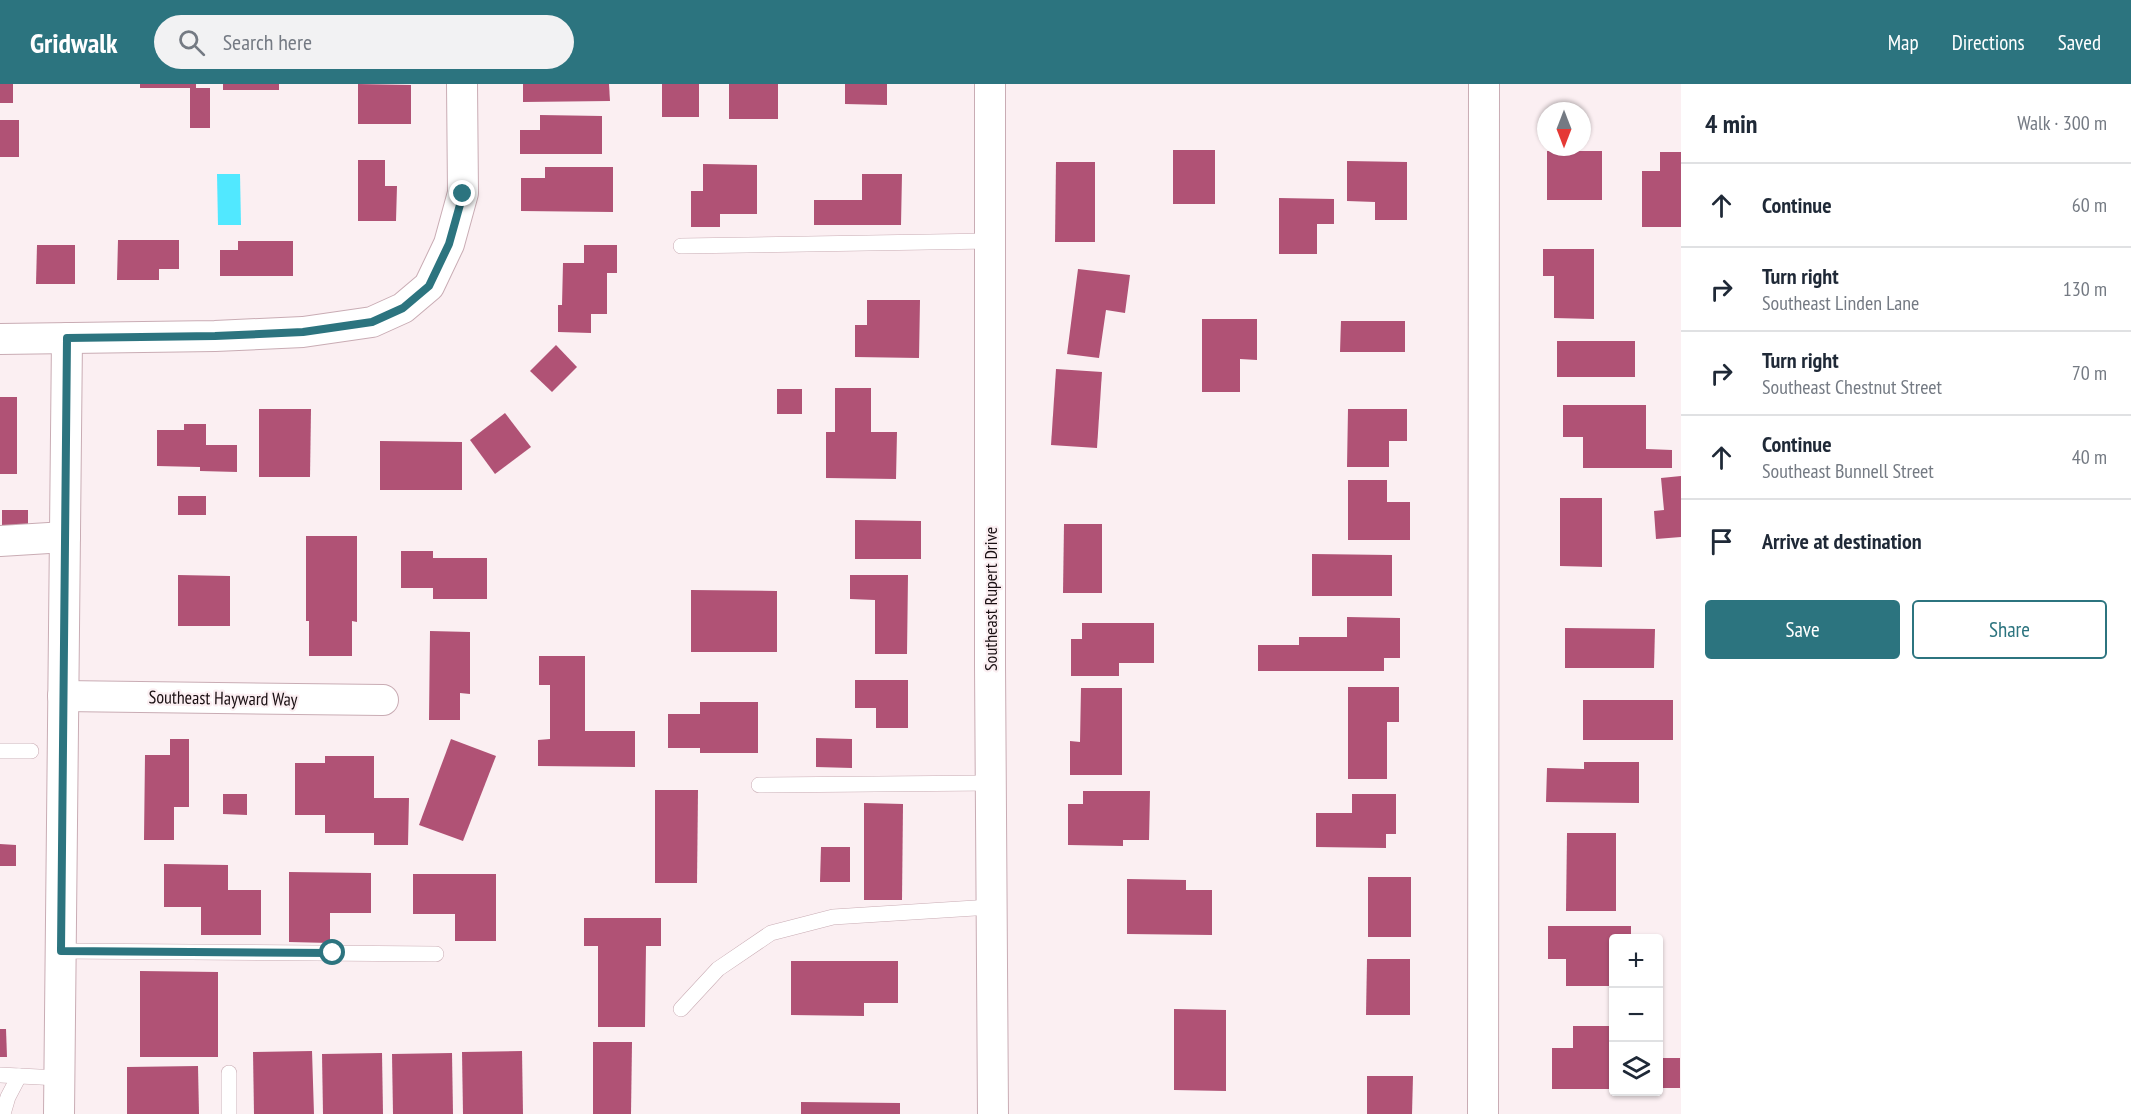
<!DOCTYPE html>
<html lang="en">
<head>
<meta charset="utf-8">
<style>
	:root { --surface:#fff; --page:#f2f2f3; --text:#1f2937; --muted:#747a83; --line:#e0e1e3; --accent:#2c747f }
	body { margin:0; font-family:"PT Sans Narrow",sans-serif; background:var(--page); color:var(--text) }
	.controls { position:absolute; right:18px; bottom:18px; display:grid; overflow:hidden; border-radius:6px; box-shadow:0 2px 4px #0004 }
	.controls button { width:54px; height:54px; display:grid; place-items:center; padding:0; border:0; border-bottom:2px solid var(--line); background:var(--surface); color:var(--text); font:30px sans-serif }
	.compass { position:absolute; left:1537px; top:18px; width:54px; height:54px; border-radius:50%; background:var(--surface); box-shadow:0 2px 4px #0004; rotate:180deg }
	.stop { position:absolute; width:18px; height:18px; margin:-14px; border:4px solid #2c747f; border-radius:50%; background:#fff }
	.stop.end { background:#2c747f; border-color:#fff; box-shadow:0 2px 6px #0008 }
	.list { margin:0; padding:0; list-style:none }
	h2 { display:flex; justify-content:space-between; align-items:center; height:78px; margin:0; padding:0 24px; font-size:26px }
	h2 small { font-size:20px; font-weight:400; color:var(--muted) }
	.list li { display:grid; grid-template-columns:39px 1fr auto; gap:18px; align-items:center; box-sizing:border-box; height:84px; padding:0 24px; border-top:2px solid var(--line) }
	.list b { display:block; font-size:22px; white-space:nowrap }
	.list p { margin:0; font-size:20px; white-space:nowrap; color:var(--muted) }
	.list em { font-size:20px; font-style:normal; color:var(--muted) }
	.actions { display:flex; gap:12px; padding:18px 24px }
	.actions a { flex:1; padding:14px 0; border:2px solid var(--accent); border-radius:6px; text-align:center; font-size:21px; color:var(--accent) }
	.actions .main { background:var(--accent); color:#fff }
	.icon { flex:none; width:33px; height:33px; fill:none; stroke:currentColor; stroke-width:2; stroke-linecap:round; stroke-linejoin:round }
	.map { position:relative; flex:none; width:1681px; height:1030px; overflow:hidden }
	header { display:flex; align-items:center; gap:36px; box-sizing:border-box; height:84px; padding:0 30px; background:var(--accent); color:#fff }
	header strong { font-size:28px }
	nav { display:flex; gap:33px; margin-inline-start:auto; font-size:21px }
	.search { width:420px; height:54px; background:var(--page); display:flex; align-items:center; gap:15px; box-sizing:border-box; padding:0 21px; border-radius:33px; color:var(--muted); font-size:22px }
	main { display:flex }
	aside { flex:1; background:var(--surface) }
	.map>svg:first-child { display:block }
	.water { fill:#51e8ff }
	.building { fill:#b05275 }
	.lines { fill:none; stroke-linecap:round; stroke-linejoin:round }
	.service-casing { stroke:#c9acb4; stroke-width:16 }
	.minor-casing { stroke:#c9acb4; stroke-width:32 }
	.service { stroke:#fff; stroke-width:15 }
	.minor { stroke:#fff; stroke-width:30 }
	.route { stroke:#2c747f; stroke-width:8 }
	.labels { text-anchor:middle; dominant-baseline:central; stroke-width:4.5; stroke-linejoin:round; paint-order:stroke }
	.street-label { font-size:18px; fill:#190f12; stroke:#fbeff2 }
</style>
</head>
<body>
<header>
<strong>Gridwalk</strong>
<div class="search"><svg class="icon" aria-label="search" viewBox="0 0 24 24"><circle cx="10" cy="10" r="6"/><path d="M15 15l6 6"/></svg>Search here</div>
<nav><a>Map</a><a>Directions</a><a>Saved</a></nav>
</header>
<main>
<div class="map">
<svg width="1681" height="1030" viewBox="0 0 1681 1030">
	<rect width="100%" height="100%" fill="#fbeff2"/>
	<path class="water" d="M217,90H240L241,141H218Z"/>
	<g class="building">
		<rect x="0" y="0" width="13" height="19"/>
		<path d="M140,0H196V4H210V44H190V4H140Z"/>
		<rect x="223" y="0" width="56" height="6"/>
		<path d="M358,0L411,1V40H358Z"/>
		<path d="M523,0H609L610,17L523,18Z"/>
		<rect x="662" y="0" width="37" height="33"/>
		<rect x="729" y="0" width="49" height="35"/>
		<path d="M845,0H887V21L845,20Z"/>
		<path d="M540,31L602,32V70H520V46H540Z"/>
		<rect x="0" y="36" width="19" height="37"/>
		<rect x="1173" y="66" width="42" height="54"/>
		<rect x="1547" y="67" width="55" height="49"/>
		<path d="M1660,68H1681V143H1642V87H1660Z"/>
		<path d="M358,76H385V102H397L396,137H358Z"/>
		<path d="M1347,77L1407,78V136H1375V118L1347,117Z"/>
		<path d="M1056,78H1095V158H1055Z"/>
		<path d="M703,80L757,81V130H720V143H691V107H703Z"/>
		<path d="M545,83H613V128L521,127V94H545Z"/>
		<path d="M862,90H902L901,141H814V116H862Z"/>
		<path d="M1279,114L1334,115V140H1317V170H1279Z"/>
		<path d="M118,156H179V185H159V196H117Z"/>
		<path d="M238,157H293V192H220V166H238Z"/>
		<path d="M37,161H75V200H36Z"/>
		<path d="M584,161H617V189H607V230H591V249L558,248V221H562L563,179H584Z"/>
		<path d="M1543,165H1594V235L1554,234V192H1543Z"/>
		<path d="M1078,185L1130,191L1125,229L1106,226L1099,274L1067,270Z"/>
		<path d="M867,216H920L919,274L855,273V241H867Z"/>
		<path d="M1202,235H1257V276L1240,275V308H1202Z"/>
		<path d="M1341,237H1405V268H1340Z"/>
		<rect x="1557" y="257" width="78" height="36"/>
		<path d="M556,261L577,283L552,308L530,287Z"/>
		<path d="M1056,285L1102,288L1097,364L1051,361Z"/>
		<path d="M835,304H871V348H897L896,395L826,394V348H835Z"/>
		<rect x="777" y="305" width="25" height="25"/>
		<rect x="0" y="313" width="17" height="77"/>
		<path d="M1563,321H1646V365L1672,366V384H1583V353H1563Z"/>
		<path d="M259,325H311L310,393H259Z"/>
		<path d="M1348,325H1407V357H1389V383H1347Z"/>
		<path d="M505,329L531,363L495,390L470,356Z"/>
		<path d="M184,340H206V361H237V388L200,387V383L157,382V346H184Z"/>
		<path d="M380,357L462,358V406H380Z"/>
		<path d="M1681,392V453L1656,455L1654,427L1664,426L1661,394Z"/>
		<path d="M1348,396H1387V418H1410V456H1348Z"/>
		<rect x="178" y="412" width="28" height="19"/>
		<path d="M1560,414H1602V483L1560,482Z"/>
		<rect x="2" y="426" width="26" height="19"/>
		<path d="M855,436L921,437V475H855Z"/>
		<path d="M1064,440H1102V509H1063Z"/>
		<path d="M306,452H357V538L352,537V572H309V537H306Z"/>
		<path d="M401,467H433V474H487V515H433V504H401Z"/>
		<path d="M1312,470L1392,471V512H1312Z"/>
		<path d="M178,491L230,492V542H178Z"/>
		<path d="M850,491H908L907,570H875V516L850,515Z"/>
		<path d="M691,506L777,507V568H691Z"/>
		<path d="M1347,533L1400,534V574H1384V587H1258V561H1299V553H1347Z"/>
		<path d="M1082,539H1154V579H1119V592H1071V555H1082Z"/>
		<path d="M1565,544L1655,545L1654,584H1565Z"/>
		<path d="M430,547L470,548V610L460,609V636H429Z"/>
		<path d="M539,572H585V647H635V683L538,682V656L550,655V601H539Z"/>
		<path d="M855,596H908V644H876V624H855Z"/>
		<path d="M1348,603H1399V638H1387V695H1348Z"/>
		<path d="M1081,604H1122V691H1070V657L1080,658Z"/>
		<rect x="1583" y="616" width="90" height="40"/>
		<path d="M700,618H758V669H700V664H668V630H700Z"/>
		<path d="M816,654L852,655V684L816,683Z"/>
		<path d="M170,655H189V723H174V756H144L145,671H170Z"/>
		<path d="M451,655L496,672L463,757L419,741Z"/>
		<path d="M325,672H374V714H409L408,761H374V749H325V731H295V679H325Z"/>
		<path d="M1584,678H1639V719L1546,718L1547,684L1584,685Z"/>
		<path d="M655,706H698L697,799H655Z"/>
		<path d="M1083,707H1150L1149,756H1123V762L1068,761V720H1083Z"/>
		<path d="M223,710H247V731L223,730Z"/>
		<path d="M1352,710H1396V750H1386V764L1316,763V729H1352Z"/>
		<path d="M864,719L903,720L902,816H864Z"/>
		<path d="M1567,749H1616V827H1566Z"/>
		<path d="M0,760L16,761V782H0Z"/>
		<path d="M821,763H850V798H820Z"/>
		<path d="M164,780L228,781V806H261V851H201V823H164Z"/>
		<path d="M289,788L371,789V829H330V859L289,858Z"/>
		<path d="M413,790H496V857H455V830H413Z"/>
		<rect x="1368" y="793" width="43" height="60"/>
		<path d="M1127,795L1186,796V806H1212V851L1127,850Z"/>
		<path d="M584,834H661V862H646L645,943H598V862H584Z"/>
		<path d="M1548,842H1631V854H1614V902H1566V875H1548Z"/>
		<path d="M1367,875H1410V931H1366Z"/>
		<path d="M791,877H898V919H864V932L791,931Z"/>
		<path d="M140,887L218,888V973H140Z"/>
		<path d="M1174,925L1226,926V1007L1174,1006Z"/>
		<path d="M1573,942H1614V1005H1552V964H1573Z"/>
		<path d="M0,945H6L7,973H0Z"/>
		<path d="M593,958H632L631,1030H593Z"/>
		<path d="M312,967L314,1030H254L253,968Z"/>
		<path d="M522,967L523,1030H463L462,968Z"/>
		<path d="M382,969L383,1030H323L322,970Z"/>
		<path d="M452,969L453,1030H393L392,970Z"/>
		<rect x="1658" y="974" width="22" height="30"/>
		<path d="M198,982L199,1030H127V983Z"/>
		<path d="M1367,992H1413L1412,1030H1367Z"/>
		<path d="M801,1018L900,1019V1030H801Z"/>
	</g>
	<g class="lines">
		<defs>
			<g id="service">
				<path d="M681,162L990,157"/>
				<path d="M0,667H31"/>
				<path d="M759,701L991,699"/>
				<path d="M61,867L436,870"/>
				<path d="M681,925L718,885L771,849L833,833L991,823"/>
				<path d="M229,989V1030"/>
				<path d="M0,991L59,994"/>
				<path d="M3,1030L8,1013L19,992"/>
			</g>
			<g id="minor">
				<path d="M990,0V581L993,1030"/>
				<path d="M0,255L215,252L303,248L372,238L403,224L429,202L449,160L463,109L462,0"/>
				<path d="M0,457L65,453"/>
				<path d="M63,612L383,616"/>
				<path d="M59,1030L67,254"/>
				<path d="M1483,1030L1484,0"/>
			</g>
		</defs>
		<use href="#service" class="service-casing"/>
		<use href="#minor" class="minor-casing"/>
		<use href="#service" class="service"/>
		<use href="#minor" class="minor"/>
	</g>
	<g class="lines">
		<path class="route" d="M333,869L61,867L67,254L215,252L303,248L372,238L403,224L429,202L449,160L463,110"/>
	</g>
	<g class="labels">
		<g class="street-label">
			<text transform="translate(990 515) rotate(-90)">Southeast Rupert Drive</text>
			<text transform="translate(223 614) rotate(1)">Southeast Hayward Way</text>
		</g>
	</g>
</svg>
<div class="controls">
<button>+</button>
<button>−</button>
<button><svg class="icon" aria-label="layers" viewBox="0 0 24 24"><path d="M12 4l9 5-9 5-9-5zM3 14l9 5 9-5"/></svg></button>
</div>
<svg class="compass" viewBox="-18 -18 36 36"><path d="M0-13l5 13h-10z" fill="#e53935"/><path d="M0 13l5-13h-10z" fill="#747a83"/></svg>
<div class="stop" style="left:333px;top:869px"></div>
<div class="stop end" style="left:463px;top:110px"></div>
</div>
<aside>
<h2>4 min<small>Walk · 300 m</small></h2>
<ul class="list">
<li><svg class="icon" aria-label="ahead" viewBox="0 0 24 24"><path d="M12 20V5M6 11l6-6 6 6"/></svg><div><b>Continue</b></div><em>60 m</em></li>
<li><svg class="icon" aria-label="right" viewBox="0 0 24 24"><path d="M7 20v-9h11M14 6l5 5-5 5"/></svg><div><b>Turn right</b><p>Southeast Linden Lane</p></div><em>130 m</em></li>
<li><svg class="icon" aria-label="right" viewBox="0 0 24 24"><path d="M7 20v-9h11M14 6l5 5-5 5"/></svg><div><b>Turn right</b><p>Southeast Chestnut Street</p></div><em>70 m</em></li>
<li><svg class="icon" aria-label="ahead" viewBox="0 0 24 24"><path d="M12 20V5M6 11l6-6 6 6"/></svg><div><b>Continue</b><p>Southeast Bunnell Street</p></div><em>40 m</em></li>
<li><svg class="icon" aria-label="arrive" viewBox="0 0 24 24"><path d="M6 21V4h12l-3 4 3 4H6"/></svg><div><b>Arrive at destination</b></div></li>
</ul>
<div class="actions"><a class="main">Save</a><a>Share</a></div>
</aside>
</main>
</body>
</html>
